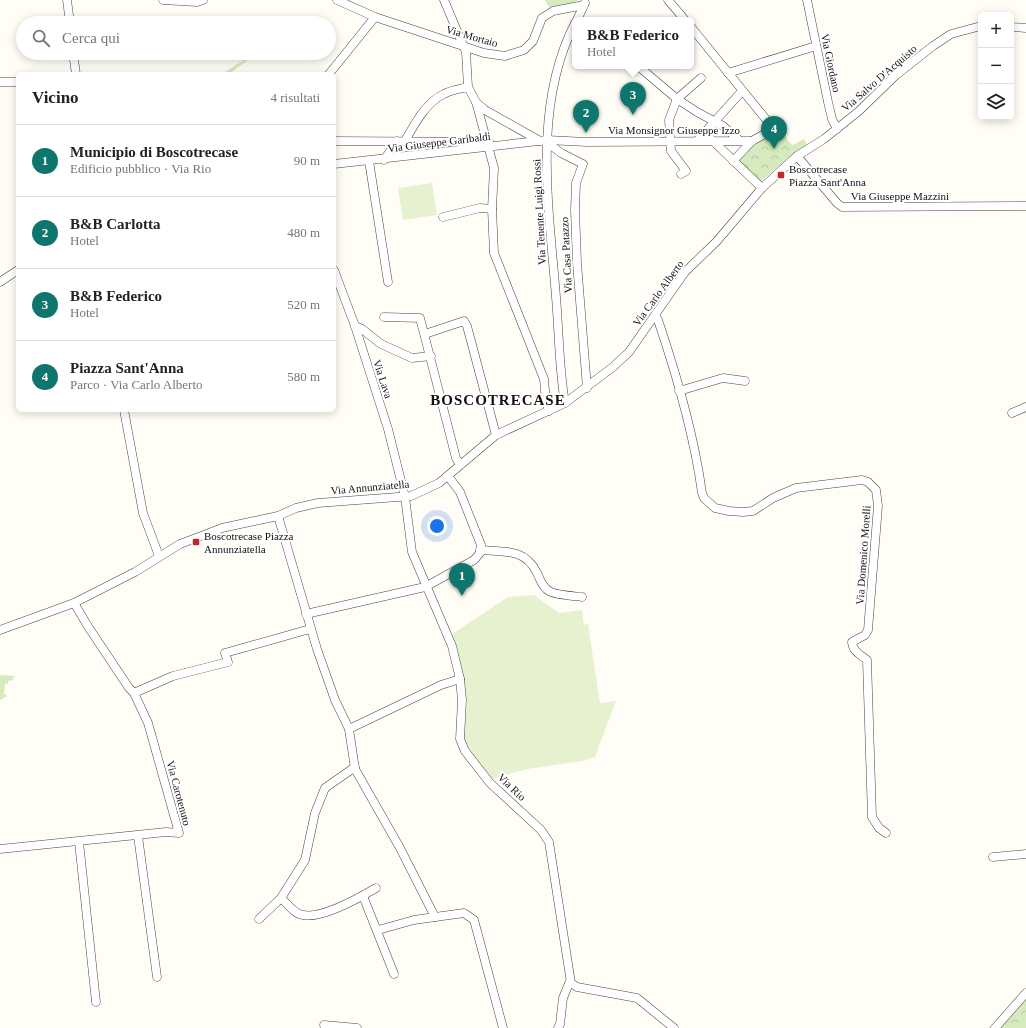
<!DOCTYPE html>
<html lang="it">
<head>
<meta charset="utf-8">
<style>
	:root { --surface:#fff; --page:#f2f2f2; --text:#222; --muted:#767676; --line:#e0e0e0; --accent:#0f766e }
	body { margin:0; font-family:"Times New Roman",serif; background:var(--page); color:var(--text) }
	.controls { position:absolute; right:12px; top:12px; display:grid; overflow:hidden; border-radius:6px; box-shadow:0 2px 10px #0003 }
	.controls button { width:36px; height:36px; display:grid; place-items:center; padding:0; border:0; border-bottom:1px solid var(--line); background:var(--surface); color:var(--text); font:20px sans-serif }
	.you { position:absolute; left:437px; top:526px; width:14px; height:14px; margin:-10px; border:3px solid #fff; border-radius:50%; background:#1a73e8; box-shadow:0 0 0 6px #1a73e833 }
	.badge { display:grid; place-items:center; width:26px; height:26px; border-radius:50%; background:var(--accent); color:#fff; font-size:13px; font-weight:700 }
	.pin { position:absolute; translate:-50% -33px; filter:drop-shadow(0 1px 2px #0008) }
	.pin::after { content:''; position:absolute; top:21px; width:14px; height:12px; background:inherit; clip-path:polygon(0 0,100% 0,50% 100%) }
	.popup { position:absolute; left:572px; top:17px; width:122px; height:52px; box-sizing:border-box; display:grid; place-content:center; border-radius:6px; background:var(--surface); filter:drop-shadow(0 1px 3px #0005); font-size:13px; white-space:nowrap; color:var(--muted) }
	.popup b { font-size:15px; color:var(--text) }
	.popup::after { content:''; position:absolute; left:50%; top:100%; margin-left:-8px; border:8px solid transparent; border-top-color:var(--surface) }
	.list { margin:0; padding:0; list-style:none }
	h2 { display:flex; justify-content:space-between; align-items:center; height:52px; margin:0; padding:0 16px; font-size:17px }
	h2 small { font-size:13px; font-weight:400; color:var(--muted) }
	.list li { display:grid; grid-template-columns:26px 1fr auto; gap:12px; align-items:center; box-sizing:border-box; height:72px; padding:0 16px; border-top:1px solid var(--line) }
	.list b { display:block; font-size:15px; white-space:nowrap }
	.list p { margin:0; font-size:13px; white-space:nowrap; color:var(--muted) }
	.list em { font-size:13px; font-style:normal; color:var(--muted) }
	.icon { flex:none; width:22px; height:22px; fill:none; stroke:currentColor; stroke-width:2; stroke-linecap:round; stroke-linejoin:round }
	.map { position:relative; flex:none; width:1026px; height:1028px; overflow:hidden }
	.search { position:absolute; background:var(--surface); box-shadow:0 2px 10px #0003; left:16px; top:16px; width:320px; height:44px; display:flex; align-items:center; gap:10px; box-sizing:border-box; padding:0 14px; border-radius:22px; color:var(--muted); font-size:15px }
	.panel { position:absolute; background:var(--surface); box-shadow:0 2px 10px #0003; left:16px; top:72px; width:320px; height:340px; border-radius:6px }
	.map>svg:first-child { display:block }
	.grass { fill:#d5ebbd }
	.park { fill:url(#park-crowns) }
	.pitch { fill:#e6f2cf }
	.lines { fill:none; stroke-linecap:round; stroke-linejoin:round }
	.minor-casing { stroke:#444; stroke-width:9 }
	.minor { stroke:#fff; stroke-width:8 }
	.poi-dot { fill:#c4262e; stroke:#fff; stroke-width:1.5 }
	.labels { text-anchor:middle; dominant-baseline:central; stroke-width:4; stroke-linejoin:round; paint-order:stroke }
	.street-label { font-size:11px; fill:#111; stroke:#fff }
	.poi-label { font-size:11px; fill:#111; stroke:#fff; text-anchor:start }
	.district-label { font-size:15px; font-weight:bold; letter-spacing:1px; fill:#111; stroke:#fff }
</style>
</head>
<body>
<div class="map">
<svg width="1026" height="1028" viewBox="0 0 1026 1028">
	<defs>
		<pattern id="park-crowns" width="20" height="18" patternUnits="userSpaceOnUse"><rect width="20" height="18" fill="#d5ebbd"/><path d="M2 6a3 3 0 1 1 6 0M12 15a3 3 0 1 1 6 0" fill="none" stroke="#b6c8a1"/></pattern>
	</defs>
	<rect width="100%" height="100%" fill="#fffdf5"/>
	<g class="grass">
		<path d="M545,0H578L572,4L549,7Z"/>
		<path d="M255,53H257L229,74H222Z"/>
		<path d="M0,675L16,676L13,677V680L8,681V684H5L4,694L7,696L0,700Z"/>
	</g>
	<g class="park">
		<path d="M775,122L790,143L793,145L804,139L807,145L793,154L760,182L738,160L759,139H769L776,133L772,124Z"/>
		<path d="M1026,990V1028H989Z"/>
	</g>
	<g class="pitch">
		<path d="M432,183L437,215L403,220L398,188Z"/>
		<path d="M534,595L559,613L582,610L584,625L588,624L600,703L616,701L595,757L582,761L527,769L493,779L464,742V731L467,703L464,681L452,634L508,597Z"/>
	</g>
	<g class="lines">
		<defs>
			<g id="minor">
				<path d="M67,0L70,23"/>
				<path d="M163,0L197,2L203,0"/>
				<path d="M337,0L375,17L484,53L505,56L524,50L533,41L542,18L553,11L584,5"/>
				<path d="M444,0L466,52L468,87L476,102L485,110L540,141"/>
				<path d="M668,0L685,20"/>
				<path d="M807,0L828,102L832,119L837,129"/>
				<path d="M577,20L585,3"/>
				<path d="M691,27L769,123L770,128L768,132L752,141L733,161"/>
				<path d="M1011,27L1026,28"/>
				<path d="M73,53L76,74"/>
				<path d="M638,66L677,99L697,112L723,126L739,140"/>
				<path d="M728,73L816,46"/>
				<path d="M329,74L375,17"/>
				<path d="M0,82H18"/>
				<path d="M476,102L494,168L492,209L494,253L544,379L546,402L549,411"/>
				<path d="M698,140L742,91"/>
				<path d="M712,140L762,188"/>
				<path d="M334,141L489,142"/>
				<path d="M405,141C414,125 426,102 444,94C451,90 460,89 468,87"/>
				<path d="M548,143L561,153L583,164L576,183L575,210L577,263L587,388"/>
				<path d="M797,156L837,203L842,207L1026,206"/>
				<path d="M384,160L397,141"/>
				<path d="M369,161L388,282"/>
				<path d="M334,164L547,140L587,142L752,141"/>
				<path d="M681,174L686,171L671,151L669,120L677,99L701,78"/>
				<path d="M443,217L480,208L492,209"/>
				<path d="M334,270L355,326L388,429L405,497L412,552L452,646L460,679L462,700L460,739L465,751L490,783L541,830L549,842L571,983L577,987L637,998L674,1028"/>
				<path d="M0,282L18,270"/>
				<path d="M655,316L658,320C677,376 694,434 702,493L704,498L715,508L729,511L743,512L753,511L773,498L796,488L862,480L868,482L876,490L878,506L868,630L865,635L852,642C853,652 860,654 867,660L872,817L879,828L886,833"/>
				<path d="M384,317L420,318L456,458L460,465"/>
				<path d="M355,326L362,329L381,344L412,358L431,356"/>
				<path d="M425,334L464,321L467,326L496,435"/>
				<path d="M679,391L723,378L745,381"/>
				<path d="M565,403C559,369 559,331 556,297C549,207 532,107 575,23"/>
				<path d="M124,410L143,513L159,556"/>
				<path d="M1012,413L1026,407"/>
				<path d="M278,516L317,649L335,700L349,729L355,769L400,848L435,917L464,913L474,920L503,1028"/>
				<path d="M480,550C504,552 525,548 537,573C540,579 542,587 549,591C555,595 574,596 582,597"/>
				<path d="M306,614L425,587L474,560L480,553L481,545L460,492L448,476"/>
				<path d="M0,630L74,603L135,572L180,544L204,535L222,528L278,516L296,508L318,503L411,496L439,483L496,435L565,403L613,367L629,352L685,272L717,241L762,188L797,156L824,139L859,111L896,75L933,46L951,34L981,26"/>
				<path d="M134,693L173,676L228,662L225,653L310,629"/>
				<path d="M349,729L441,685L460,679"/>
				<path d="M138,836L157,977"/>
				<path d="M79,842L96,1002"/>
				<path d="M0,849L166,832L179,833L148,723L134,693L129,688L89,628L74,603"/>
				<path d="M993,857L1026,854"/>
				<path d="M363,896L394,974"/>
				<path d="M281,898C287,903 294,914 303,915C322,919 359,898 376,888"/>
				<path d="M259,919L281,898L305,860L315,813L325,788L355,767"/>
				<path d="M378,930L414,920L435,917"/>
				<path d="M324,1025L357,1028"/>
				<path d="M558,1028L560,1024L563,998L570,981"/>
				<path d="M995,1028L1026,993"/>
			</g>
		</defs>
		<use href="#minor" class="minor-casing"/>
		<use href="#minor" class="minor"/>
	</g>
	<g class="poi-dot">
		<rect x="777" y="171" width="8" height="8" rx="2"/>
		<rect x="192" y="538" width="8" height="8" rx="2"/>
	</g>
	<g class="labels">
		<g class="street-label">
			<text transform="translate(472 36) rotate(16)">Via Mortaio</text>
			<text transform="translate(831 63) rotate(78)">Via Giordano</text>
			<text transform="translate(879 78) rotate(-41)">Via Salvo D'Acquisto</text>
			<text x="674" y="130">Via Monsignor Giuseppe Izzo</text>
			<text transform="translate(439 142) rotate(-7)">Via Giuseppe Garibaldi</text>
			<text x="900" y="196">Via Giuseppe Mazzini</text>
			<text transform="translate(539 212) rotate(-93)">Via Tenente Luigi Rossi</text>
			<text transform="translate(566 255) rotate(-93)">Via Casa Patazzo</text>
			<text transform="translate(658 293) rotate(-54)">Via Carlo Alberto</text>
			<text transform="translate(383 379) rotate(72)">Via Lava</text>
			<text transform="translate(370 487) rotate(-5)">Via Annunziatella</text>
			<text transform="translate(863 555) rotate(-86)">Via Domenico Morelli</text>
			<text transform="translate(512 787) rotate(44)">Via Rio</text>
			<text transform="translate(179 793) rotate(75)">Via Carotenuto</text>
		</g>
		<g class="poi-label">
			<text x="789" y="169">Boscotrecase<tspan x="789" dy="13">Piazza Sant'Anna</tspan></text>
			<text x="204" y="536">Boscotrecase Piazza<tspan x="204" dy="13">Annunziatella</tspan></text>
		</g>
		<g class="district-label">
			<text x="498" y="400">BOSCOTRECASE</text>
		</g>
	</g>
</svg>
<div class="controls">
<button>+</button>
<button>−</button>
<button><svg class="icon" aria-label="layers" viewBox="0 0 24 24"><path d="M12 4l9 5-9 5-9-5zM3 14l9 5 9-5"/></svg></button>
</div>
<div class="you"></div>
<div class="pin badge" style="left:462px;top:596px">1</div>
<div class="pin badge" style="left:586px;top:133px">2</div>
<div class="pin badge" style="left:633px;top:115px">3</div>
<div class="popup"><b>B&amp;B Federico</b>Hotel</div>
<div class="pin badge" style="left:774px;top:149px">4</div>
<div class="search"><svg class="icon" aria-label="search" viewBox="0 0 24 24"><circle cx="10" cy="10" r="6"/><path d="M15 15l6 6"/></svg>Cerca qui</div>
<section class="panel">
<h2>Vicino<small>4 risultati</small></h2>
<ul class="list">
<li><span class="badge">1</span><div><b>Municipio di Boscotrecase</b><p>Edificio pubblico · Via Rio</p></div><em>90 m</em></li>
<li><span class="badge">2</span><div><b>B&amp;B Carlotta</b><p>Hotel</p></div><em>480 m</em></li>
<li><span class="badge">3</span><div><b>B&amp;B Federico</b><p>Hotel</p></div><em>520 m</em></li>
<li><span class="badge">4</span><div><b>Piazza Sant'Anna</b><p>Parco · Via Carlo Alberto</p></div><em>580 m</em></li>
</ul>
</section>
</div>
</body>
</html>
